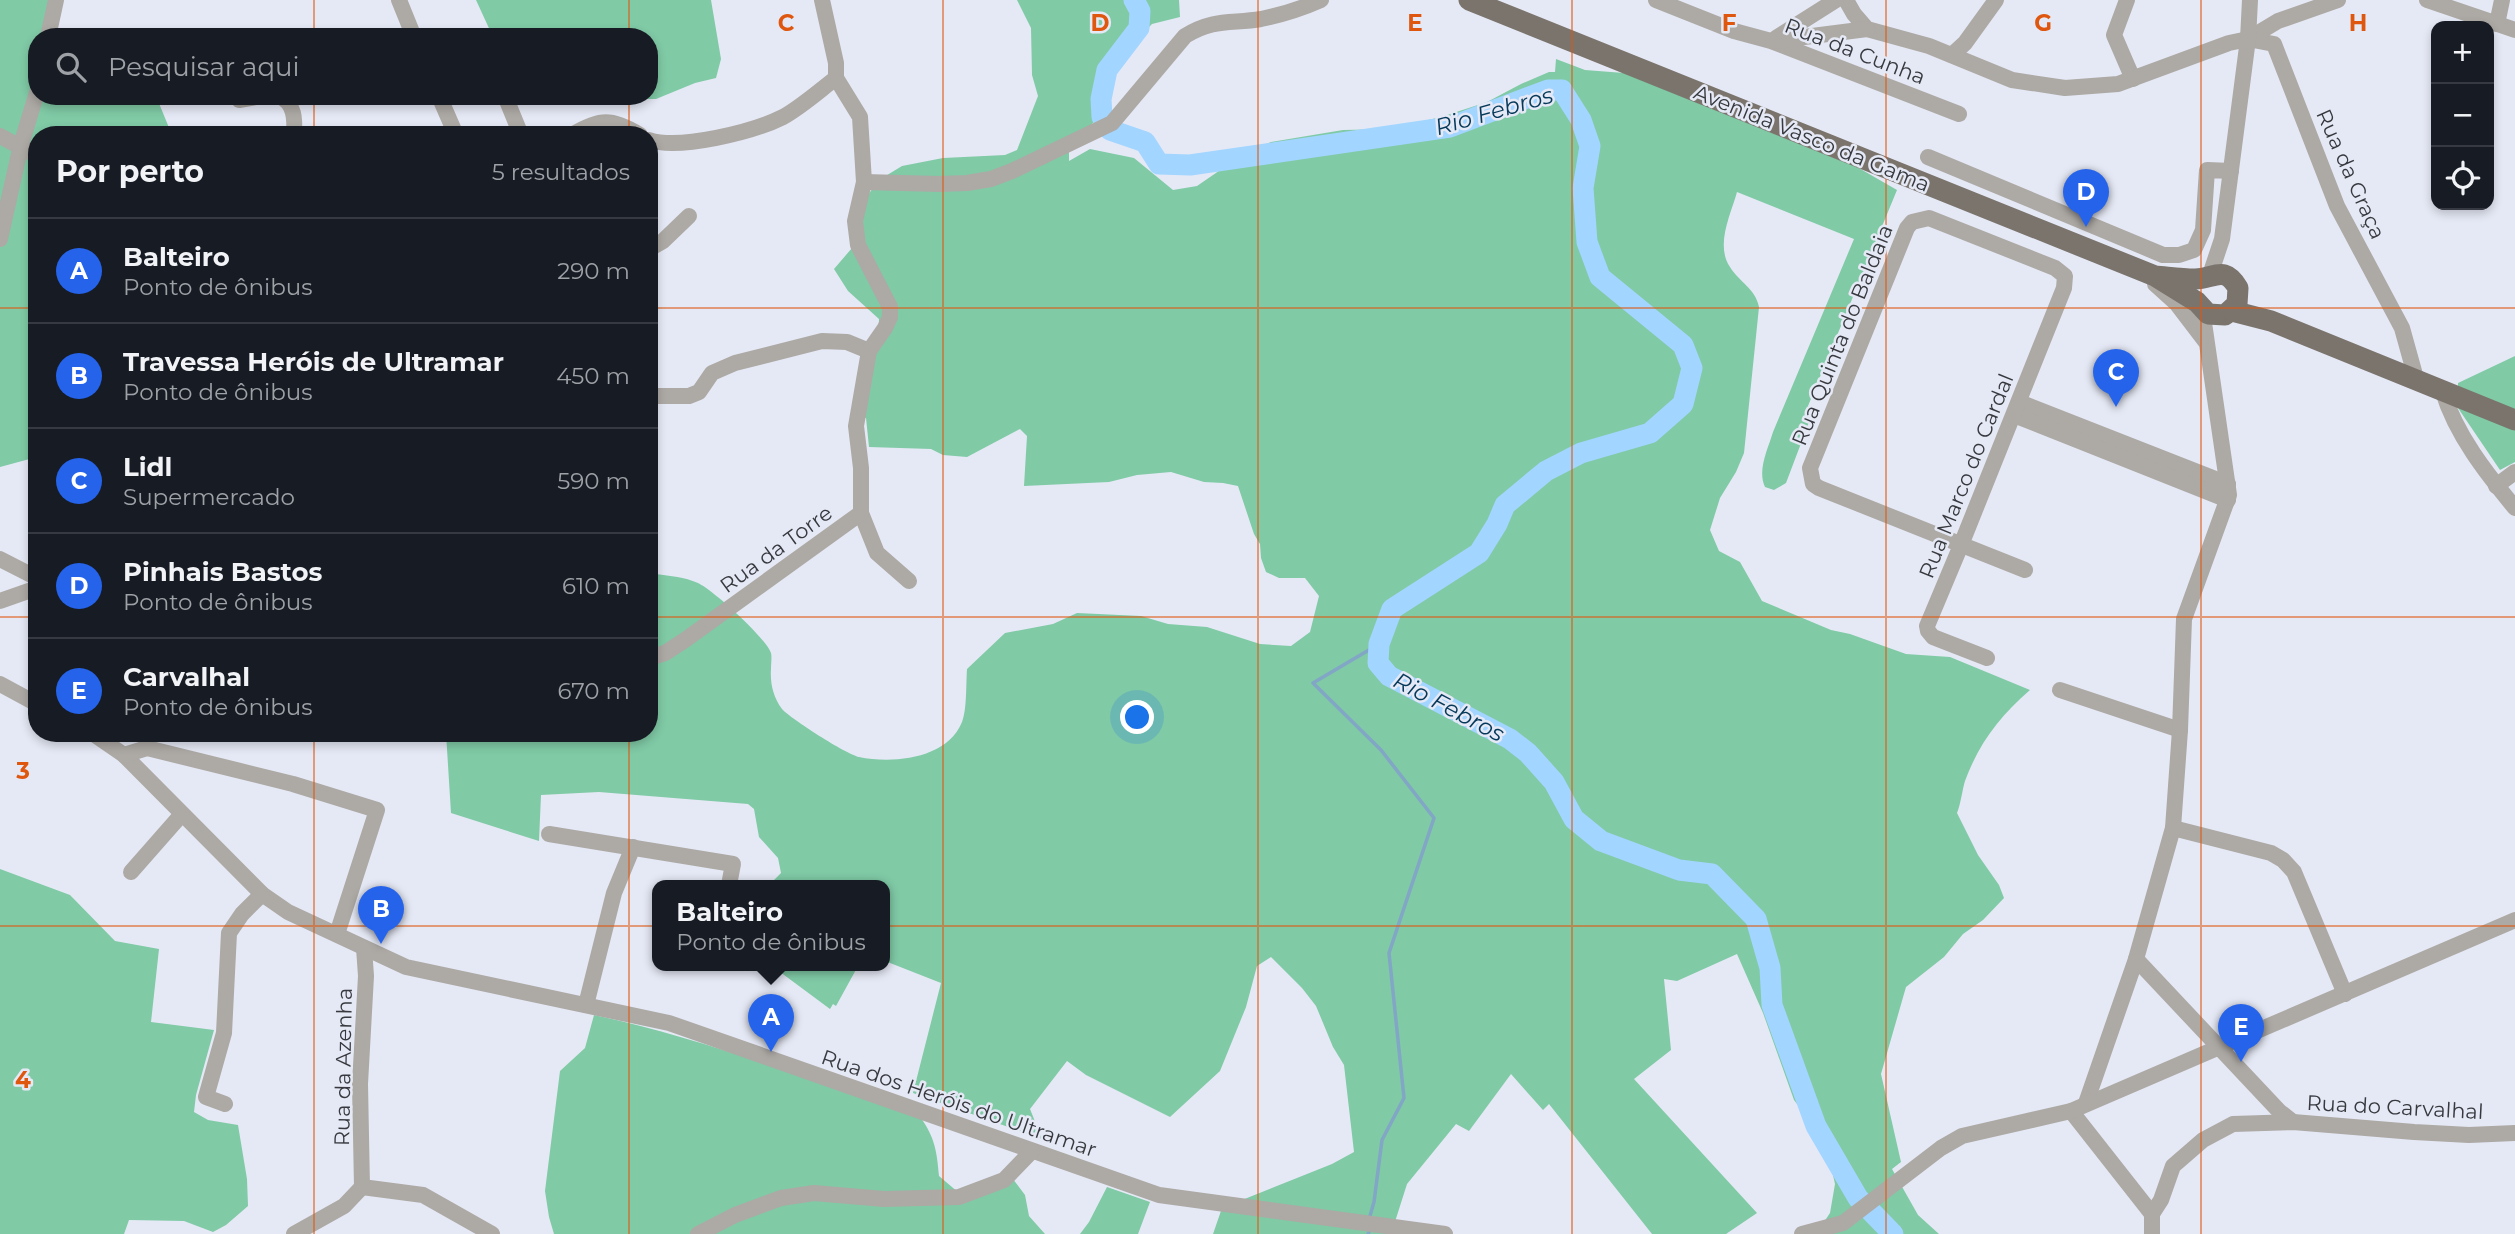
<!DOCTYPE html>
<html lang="pt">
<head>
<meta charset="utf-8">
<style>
	:root { --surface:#171b24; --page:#242831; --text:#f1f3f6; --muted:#9ea1a6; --line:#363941; --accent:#2563eb }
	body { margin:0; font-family:Montserrat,sans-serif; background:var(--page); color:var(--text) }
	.controls { position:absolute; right:21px; top:21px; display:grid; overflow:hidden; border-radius:14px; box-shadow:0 4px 10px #0003 }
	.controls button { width:63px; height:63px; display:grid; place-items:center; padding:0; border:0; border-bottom:2px solid var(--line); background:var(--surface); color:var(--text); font:35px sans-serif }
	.you { position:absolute; left:1138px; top:718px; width:24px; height:24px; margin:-18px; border:5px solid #fff; border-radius:50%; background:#1a73e8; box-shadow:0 0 0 10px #1a73e833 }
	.badge { display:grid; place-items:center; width:46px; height:46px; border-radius:50%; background:var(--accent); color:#fff; font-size:23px; font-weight:700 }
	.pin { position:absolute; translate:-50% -58px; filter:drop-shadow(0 2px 4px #0008) }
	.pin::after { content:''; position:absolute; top:37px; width:24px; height:21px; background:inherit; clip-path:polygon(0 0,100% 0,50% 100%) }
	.popup { position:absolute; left:652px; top:880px; width:238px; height:91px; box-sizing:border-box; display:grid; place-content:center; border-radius:14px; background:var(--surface); filter:drop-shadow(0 2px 5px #0005); font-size:23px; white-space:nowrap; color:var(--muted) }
	.popup b { font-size:26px; color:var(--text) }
	.popup::after { content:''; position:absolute; left:50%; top:100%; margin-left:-14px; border:14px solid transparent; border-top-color:var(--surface) }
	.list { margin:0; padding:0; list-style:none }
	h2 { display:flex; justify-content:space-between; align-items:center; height:91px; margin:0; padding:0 28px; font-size:30px }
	h2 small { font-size:23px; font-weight:400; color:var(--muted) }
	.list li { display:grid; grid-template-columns:46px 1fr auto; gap:21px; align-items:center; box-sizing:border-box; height:105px; padding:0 28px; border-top:2px solid var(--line) }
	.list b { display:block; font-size:26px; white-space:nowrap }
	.list p { margin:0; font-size:23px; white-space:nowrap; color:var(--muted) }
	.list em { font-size:23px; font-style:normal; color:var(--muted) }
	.icon { flex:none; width:38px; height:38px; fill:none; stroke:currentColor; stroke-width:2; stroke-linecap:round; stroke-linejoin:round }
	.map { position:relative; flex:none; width:2515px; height:1234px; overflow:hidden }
	.search { position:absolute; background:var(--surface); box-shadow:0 4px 10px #0003; left:28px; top:28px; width:630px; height:77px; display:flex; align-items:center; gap:18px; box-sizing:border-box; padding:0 24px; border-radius:28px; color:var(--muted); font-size:26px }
	.panel { position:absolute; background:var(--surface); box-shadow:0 4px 10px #0003; left:28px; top:126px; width:630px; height:616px; border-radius:28px }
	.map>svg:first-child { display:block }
	.green { fill:#80caa6 }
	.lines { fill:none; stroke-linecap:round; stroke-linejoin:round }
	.stream { stroke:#82a6c5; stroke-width:3.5 }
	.river { stroke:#a2d5ff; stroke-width:21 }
	.minor { stroke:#ada9a5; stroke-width:16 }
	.major { stroke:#7b746d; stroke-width:21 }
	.grid { fill:none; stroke:#df570e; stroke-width:2; stroke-opacity:0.55 }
	.labels { text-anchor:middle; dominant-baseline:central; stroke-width:5; stroke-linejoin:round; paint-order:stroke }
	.street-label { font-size:21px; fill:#37393e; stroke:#e5e9f5 }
	.water-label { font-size:23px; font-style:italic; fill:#05395a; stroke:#e5e9f5 }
	.grid-label { font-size:23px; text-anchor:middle; font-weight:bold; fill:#df570e; stroke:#e5e9f5; stroke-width:5; stroke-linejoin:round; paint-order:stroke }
</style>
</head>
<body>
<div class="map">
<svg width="2515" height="1234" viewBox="0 0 2515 1234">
	<rect width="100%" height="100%" fill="#e5e9f5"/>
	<g class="green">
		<path d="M0,0H51L43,37H37V68L32,93L37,96L89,102L130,96H156L172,135H37V457L0,467Z"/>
		<path d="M476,0H711L721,59L716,78L695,83L656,99H626L625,96H649V37H493Z"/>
		<path d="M1017,0H1179L1180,17L1152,24L1117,60L1103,88L1101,116L1069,144V161L1090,149L1134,158L1173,190L1197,186L1245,153L1271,142L1343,130L1390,129L1441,117L1487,102L1521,84L1549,72H1555L1556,59L1585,70L1624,73L1857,167L1897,190L1808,406L1814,409L1786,483L1774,490L1765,487C1757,470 1768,449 1773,432L1854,239L1737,192C1731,214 1715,245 1730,267C1740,283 1755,288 1759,307L1744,453L1736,472L1720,498L1710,530L1719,551L1740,562L1762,601L1831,630L1850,634L1906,654L1950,657L2030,690C2000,716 1979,743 1965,781C1962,791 1961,803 1957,813L1978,855L1999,885L2004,898L1983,920L1963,934L1944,957L1906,987L1881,1074L1901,1162L1892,1169L1918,1215L1939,1234H1816L1830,1213L1835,1184L1831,1166L1814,1126L1794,1100L1763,1013L1737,954L1677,981L1664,979L1671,1050L1634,1079L1757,1213L1726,1234H1652L1549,1104L1543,1110L1511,1074L1469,1131L1456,1124L1407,1184L1393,1228L1394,1234H1213L1222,1208L1332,1164L1354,1152L1344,1065L1333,1047L1316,1006L1302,988L1271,957L1257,966L1246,1007L1220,1071L1170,1117L1086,1075L1067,1061L1030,1109L1042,1139L913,1093L941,983L885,961V886H768L781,873L778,858L759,837L754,809L748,804L599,792L541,795L539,841L451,813L446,733H649V525L656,574C671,576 684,577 698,583C713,590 766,638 771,653C772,657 771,664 771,669C770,683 773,697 782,709C791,719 846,754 859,757C893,764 947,759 962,722C967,710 966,683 967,669L1005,633L1053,624L1077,613L1141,616L1168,624L1207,627L1260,644L1291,646L1310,632L1319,596L1305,578H1279L1266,572L1261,558L1260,544L1254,534L1238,486L1223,483L1204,482L1171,472L1137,475L1109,482L1024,486L1027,436L1020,429L967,457L943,455L931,449L869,447L866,418H862L858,398L878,346L879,319L848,291L834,269L852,248L864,200L879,180L902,166L943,158L1005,155L1017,150L1038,96L1032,75L1031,28Z"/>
		<path d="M2515,356V462L2500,470L2458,408V383Z"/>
		<path d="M0,869L70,895L115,941L159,949L151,1022L214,1030L196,1095L194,1112L208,1120L238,1125L247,1179L248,1206L226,1225L213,1232L184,1221L129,1220L124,1234H0Z"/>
		<path d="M772,966H858L836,1006L833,1004L830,1009Z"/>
		<path d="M594,1015C706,1039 813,1081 921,1118C935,1138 937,1152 939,1176L959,1193L1010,1175L1025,1195L1029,1216L1045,1234H554L549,1217L545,1191L560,1071L585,1048Z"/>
		<path d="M1107,1187L1150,1202L1138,1234H1080L1089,1222Z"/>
	</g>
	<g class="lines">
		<g class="stream">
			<path d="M1370,1216L1374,1202L1382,1140L1404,1098L1389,953L1434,818L1381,750L1313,683L1379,644"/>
			<path d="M1368,1234L1369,1232"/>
		</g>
		<path class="river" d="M1134,0L1140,11L1139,28L1107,70L1101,99L1102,117L1110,130L1145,142L1159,164L1190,165L1450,127L1548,90H1562L1581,120L1590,146L1583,188L1587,242L1600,277L1683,345L1692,368L1683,404L1650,433L1581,453L1546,471L1505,505L1497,524L1479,553L1392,609L1379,644L1378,663L1389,676L1510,739L1528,753L1554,782L1574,819L1601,841L1679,870L1712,874L1756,919L1770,968L1772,1005L1816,1126L1858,1198L1893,1234"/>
		<g class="minor">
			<path d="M399,0L414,37"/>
			<path d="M1656,0L1734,31L1771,41L1959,114"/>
			<path d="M1846,0L1854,14L1867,29L1929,46L2012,80L2065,88L2118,84L2229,43L2248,39L2274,44L2337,206L2402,328L2417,382"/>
			<path d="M2127,0L2114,35L2133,79"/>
			<path d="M2427,0L2515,30"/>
			<path d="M2497,24L2502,0"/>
			<path d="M48,37L56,0"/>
			<path d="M1776,38L1836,0"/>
			<path d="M2248,39L2278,21L2338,0"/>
			<path d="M1773,41L1867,29"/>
			<path d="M1952,55L1965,43L1996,0"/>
			<path d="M279,96C295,103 295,120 294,135"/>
			<path d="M439,96L456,135"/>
			<path d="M505,96L521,135"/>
			<path d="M239,100L262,96"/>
			<path d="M572,135C600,118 612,118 640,135"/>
			<path d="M0,136L37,156"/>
			<path d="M649,140C680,150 753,132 783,117C801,107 819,91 836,78"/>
			<path d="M1928,157L2163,255H2179L2194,250L2203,230L2207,170L2231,171"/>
			<path d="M864,182L939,184L967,183L991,179L1012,171L1112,123L1185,36C1214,18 1232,24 1261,19C1281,15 1303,8 1321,0"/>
			<path d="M0,239L21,145L37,92"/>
			<path d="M649,249L663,241L689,216"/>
			<path d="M2210,275L2222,239L2248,39L2250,0"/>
			<path d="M2155,284L2176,303L2205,341"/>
			<path d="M2443,392C2456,435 2487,474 2515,508"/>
			<path d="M649,396H689L699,392L712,373L735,363L822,341L847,342L869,351"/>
			<path d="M2019,402L2228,484"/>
			<path d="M2014,415L2228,500"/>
			<path d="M2496,486L2515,472"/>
			<path d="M861,513L877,553L909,581"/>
			<path d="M0,559L37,578"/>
			<path d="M0,601L37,588"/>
			<path d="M649,658L665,653L685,640L861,513V468L856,426L869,351L885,328L890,317V307L858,245L855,221L864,182L860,117L836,78V63L822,0"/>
			<path d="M1987,658L1933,637L1928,631L1927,626L1961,545L1965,535L2064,288L2065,276L2055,268L1929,218L1912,222L1907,228L1810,468L1813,484L1819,488L2025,570"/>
			<path d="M0,684L37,704"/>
			<path d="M2060,690L2180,730"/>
			<path d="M92,733L124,755L262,894L288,912L406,967L669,1023L1159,1195L1445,1234"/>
			<path d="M124,755L147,748L293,784L377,810L337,934"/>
			<path d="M2173,828L2271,853L2283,860L2294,872L2345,994"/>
			<path d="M549,834L733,864L729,885"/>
			<path d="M131,872L182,814"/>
			<path d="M2136,959L2279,1111L2293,1122"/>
			<path d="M586,1005L614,893L633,847"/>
			<path d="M2086,1103L2136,959L2173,828L2180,730L2184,619L2229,495L2202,309"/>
			<path d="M225,1104L206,1097L224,1033L229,933L242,914L262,894"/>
			<path d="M2071,1111L2152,1214V1234"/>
			<path d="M362,1187L423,1195L492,1234"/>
			<path d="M2152,1214L2161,1200L2173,1166L2203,1140L2233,1124L2293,1122L2414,1132L2469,1135L2515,1133"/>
			<path d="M294,1234L344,1206L362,1187L360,1084L366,976L364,948"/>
			<path d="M698,1234L735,1215L781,1198L814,1193L884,1199L959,1197L1004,1180L1032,1151"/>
			<path d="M1802,1234L1843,1223L1941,1148L1962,1136L2071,1111L2515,920"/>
		</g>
		<g class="major">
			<path d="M1469,0L2155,276L2197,302L2208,314L2225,315L2237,304L2238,288C2224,264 2214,279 2195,279C2181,279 2168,277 2155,276"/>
			<path d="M2232,311L2271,321L2515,420"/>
		</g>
	</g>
	<path class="grid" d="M314,0V37M629,0V37M943,0V1234M1258,0V1234M1572,0V1234M1886,0V1234M2201,0V1234M314,96V135M629,96V135M0,308H37M649,308H2515M0,617H37M649,617H2515M314,733V1234M629,733V1234M0,926H2515"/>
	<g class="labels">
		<g class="street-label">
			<text transform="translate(1855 51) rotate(21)">Rua da Cunha</text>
			<text transform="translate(1812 138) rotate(22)">Avenida Vasco da Gama</text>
			<text transform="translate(2351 174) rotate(66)">Rua da Graça</text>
			<text transform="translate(1842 335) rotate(-68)">Rua Quinta do Baldaia</text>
			<text transform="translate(1966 476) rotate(-68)">Rua Marco do Cardal</text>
			<text transform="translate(776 549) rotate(-36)">Rua da Torre</text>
			<text transform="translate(343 1067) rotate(-89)">Rua da Azenha</text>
			<text transform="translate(959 1103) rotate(19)">Rua dos Heróis do Ultramar</text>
			<text transform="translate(2395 1107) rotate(3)">Rua do Carvalhal</text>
		</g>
		<g class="water-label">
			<text transform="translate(1494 111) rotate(-16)">Rio Febros</text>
			<text transform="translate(1449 707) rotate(28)">Rio Febros</text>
		</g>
	</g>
	<g class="grid-label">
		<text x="786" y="31">C</text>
		<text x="1100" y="31">D</text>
		<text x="1415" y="31">E</text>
		<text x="1729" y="31">F</text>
		<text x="2043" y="31">G</text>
		<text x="2358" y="31">H</text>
		<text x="23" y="779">3</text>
		<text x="23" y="1088">4</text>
	</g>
</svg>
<div class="controls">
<button>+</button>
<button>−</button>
<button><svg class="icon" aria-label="locate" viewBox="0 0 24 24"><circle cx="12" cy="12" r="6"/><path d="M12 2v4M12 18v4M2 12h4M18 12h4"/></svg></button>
</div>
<div class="you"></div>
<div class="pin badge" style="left:771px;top:1052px">A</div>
<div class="popup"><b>Balteiro</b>Ponto de ônibus</div>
<div class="pin badge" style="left:381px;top:944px">B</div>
<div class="pin badge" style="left:2116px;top:407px">C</div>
<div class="pin badge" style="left:2086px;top:227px">D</div>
<div class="pin badge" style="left:2241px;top:1062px">E</div>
<div class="search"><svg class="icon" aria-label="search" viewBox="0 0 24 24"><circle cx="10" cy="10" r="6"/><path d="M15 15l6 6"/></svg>Pesquisar aqui</div>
<section class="panel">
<h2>Por perto<small>5 resultados</small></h2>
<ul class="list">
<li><span class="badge">A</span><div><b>Balteiro</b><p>Ponto de ônibus</p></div><em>290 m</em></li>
<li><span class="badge">B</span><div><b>Travessa Heróis de Ultramar</b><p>Ponto de ônibus</p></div><em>450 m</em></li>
<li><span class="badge">C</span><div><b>Lidl</b><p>Supermercado</p></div><em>590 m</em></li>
<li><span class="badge">D</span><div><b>Pinhais Bastos</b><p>Ponto de ônibus</p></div><em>610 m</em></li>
<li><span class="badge">E</span><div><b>Carvalhal</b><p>Ponto de ônibus</p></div><em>670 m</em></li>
</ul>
</section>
</div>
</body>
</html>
